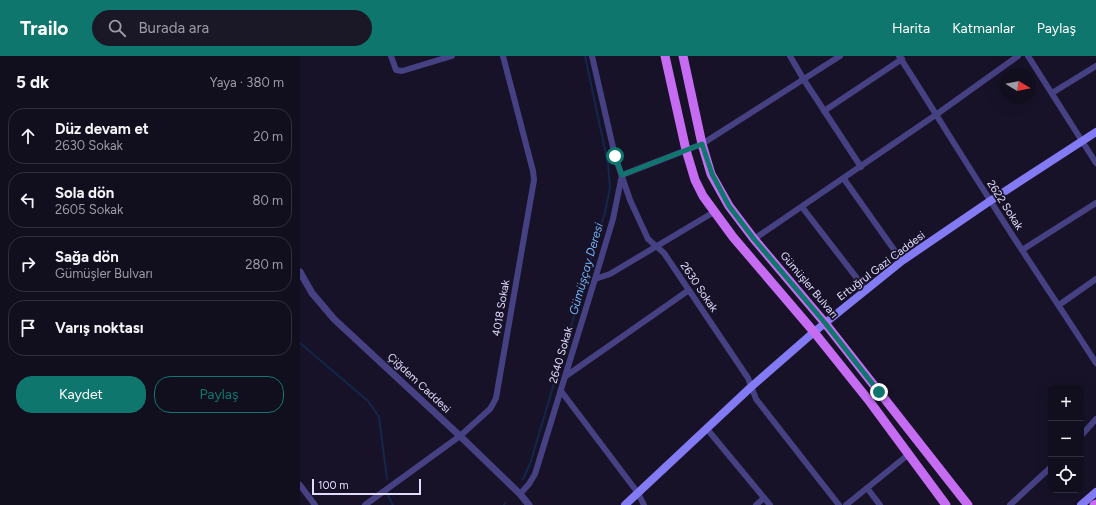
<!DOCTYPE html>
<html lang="tr">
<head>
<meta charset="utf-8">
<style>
	:root { --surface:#110e1e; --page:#1a1727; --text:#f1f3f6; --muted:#9c9ca4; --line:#302e3c; --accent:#0f766e }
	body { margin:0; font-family:Figtree,sans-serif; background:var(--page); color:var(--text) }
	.controls { position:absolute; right:12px; bottom:12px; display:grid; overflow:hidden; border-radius:8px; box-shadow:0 4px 16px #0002 }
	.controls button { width:36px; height:36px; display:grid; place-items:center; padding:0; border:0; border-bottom:1px solid var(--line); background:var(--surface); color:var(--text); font:20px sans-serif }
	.compass { position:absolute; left:700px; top:12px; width:36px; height:36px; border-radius:50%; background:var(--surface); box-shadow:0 4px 16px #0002; rotate:100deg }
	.scale { position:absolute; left:12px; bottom:10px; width:109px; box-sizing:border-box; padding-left:4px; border:2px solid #e1dcfc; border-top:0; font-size:11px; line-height:14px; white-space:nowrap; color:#e1dcfc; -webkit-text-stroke:3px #171228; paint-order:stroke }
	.stop { position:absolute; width:12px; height:12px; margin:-9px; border:3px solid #0f766e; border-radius:50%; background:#fff }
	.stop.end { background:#0f766e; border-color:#fff; box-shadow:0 1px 4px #0008 }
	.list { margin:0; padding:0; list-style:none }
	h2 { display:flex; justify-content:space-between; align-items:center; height:52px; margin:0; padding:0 16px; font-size:17px }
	h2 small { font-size:13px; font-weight:400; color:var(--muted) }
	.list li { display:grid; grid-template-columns:26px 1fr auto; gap:12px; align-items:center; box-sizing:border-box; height:56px; margin:0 8px 8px; padding:0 8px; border:1px solid var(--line); border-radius:16px }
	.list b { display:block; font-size:15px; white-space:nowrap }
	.list p { margin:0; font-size:13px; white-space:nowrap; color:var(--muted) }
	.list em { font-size:13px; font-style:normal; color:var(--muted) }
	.actions { display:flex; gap:8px; padding:12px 16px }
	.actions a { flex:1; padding:9px 0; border:1px solid var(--accent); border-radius:16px; text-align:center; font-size:14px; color:var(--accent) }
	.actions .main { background:var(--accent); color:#fff }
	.icon { flex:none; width:22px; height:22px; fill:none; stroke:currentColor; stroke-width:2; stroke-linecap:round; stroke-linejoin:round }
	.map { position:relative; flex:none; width:796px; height:449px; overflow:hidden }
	header { display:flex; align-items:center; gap:24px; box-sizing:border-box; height:56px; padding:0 20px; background:var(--accent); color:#fff }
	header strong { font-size:19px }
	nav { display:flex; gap:22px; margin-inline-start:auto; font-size:14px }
	.search { width:280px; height:36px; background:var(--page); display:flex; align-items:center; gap:10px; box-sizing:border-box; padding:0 14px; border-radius:22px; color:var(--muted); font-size:15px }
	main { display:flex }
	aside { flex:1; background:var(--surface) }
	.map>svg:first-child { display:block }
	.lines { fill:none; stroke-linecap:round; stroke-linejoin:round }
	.stream { stroke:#13264b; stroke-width:2 }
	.minor { stroke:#464183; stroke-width:6 }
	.tertiary { stroke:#464183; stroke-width:7 }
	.secondary { stroke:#827bf4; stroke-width:8 }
	.primary { stroke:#c56cf3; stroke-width:9 }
	.route { stroke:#0f766e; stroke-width:5 }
	.labels { text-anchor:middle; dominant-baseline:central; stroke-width:3.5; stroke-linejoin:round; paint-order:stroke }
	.street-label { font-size:11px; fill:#e1dcfc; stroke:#171228 }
	.water-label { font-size:12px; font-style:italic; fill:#72b3f4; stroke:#171228 }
</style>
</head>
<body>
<header>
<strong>Trailo</strong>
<div class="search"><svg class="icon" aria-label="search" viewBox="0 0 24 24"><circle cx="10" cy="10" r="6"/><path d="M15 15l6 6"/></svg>Burada ara</div>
<nav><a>Harita</a><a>Katmanlar</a><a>Paylaş</a></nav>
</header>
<main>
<aside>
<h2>5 dk<small>Yaya · 380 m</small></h2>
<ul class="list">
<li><svg class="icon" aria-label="ahead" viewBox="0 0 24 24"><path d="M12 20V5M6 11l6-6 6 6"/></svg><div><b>Düz devam et</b><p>2630 Sokak</p></div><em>20 m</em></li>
<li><svg class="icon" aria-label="left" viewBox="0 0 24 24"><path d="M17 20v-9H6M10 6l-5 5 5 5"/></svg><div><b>Sola dön</b><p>2605 Sokak</p></div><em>80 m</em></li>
<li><svg class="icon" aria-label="right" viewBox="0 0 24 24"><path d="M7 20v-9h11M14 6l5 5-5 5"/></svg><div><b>Sağa dön</b><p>Gümüşler Bulvarı</p></div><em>280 m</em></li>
<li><svg class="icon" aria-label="arrive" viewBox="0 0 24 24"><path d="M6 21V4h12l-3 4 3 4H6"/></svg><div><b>Varış noktası</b></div></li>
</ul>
<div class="actions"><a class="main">Kaydet</a><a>Paylaş</a></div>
</aside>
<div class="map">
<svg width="796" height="449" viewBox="0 0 796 449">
	<rect width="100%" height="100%" fill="#171228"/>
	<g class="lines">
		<g class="stream">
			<path d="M0,287L68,345L79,361L87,423"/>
			<path d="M223,423L230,408L305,156L310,132L308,108L285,0"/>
			<path d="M88,436L89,442L93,449"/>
			<path d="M204,449L205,447"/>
		</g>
		<g class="minor">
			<path d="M91,0L96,14L102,15L152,0"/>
			<path d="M292,0L315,100L330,144L348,183L364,197L448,322L456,343L539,449"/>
			<path d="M490,0L504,24L561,111"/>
			<path d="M599,0C630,48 659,96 690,144C724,199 761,252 796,307"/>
			<path d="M728,0L796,107"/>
			<path d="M752,37L796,10"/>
			<path d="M524,55L602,3"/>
			<path d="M544,123L602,205"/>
			<path d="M502,151L566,234"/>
			<path d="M454,183L637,58L718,0"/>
			<path d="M722,194L796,147"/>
			<path d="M295,223L313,163L322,119L402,88L540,0"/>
			<path d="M759,249L796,223"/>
			<path d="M266,320L389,234"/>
			<path d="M261,335L338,437L344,449"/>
			<path d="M407,373L470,449"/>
			<path d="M781,380L796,363"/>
			<path d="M0,429L15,449"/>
			<path d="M567,432L580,449"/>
			<path d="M220,438L229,428L235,418L295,223L310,218L414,156"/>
			<path d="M65,449L160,380L190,353L193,348L196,342L234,124L233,115L203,0"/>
			<path d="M456,449L464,442"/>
			<path d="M546,449L609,398"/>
			<path d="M710,449L751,411"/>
		</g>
		<path class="tertiary" d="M0,216L12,237L34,263L160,380L220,438L229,449"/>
		<g class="secondary">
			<path d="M325,449L451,331L514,276L602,205L690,145L796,76"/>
			<path d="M781,449L796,436"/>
		</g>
		<g class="primary">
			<path d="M365,0L386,94L395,124L403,140L433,181L514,276L570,346L646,449"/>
			<path d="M383,0L402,88L411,118L429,150L454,183L525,267L668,449"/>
			<path d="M794,449L796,448"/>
		</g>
	</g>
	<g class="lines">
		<path class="route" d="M315,100L322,119L402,88L412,118L429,150L454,183L525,267L579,336"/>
	</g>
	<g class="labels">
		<g class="street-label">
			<text transform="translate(705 149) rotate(57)">2622 Sokak</text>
			<text transform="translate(581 210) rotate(-37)">Ertuğrul Gazi Caddesi</text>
			<text transform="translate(509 229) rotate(50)">Gümüşler Bulvarı</text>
			<text transform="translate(399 231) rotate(56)">2630 Sokak</text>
			<text transform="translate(201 252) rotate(-80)">4018 Sokak</text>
			<text transform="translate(261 299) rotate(-74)">2640 Sokak</text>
			<text transform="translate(119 327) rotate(43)">Çiğdem Caddesi</text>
		</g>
		<g class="water-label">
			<text transform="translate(286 213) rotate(-74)">Gümüşçay Deresi</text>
		</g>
	</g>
</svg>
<div class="controls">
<button>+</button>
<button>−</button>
<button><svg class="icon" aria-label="locate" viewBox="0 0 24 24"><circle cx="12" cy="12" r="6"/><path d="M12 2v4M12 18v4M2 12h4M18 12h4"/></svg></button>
</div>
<svg class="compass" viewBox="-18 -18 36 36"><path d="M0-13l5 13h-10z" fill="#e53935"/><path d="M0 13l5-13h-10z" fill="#9c9ca4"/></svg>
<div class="scale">100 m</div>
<div class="stop" style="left:315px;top:100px"></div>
<div class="stop end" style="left:579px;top:336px"></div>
</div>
</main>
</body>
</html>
